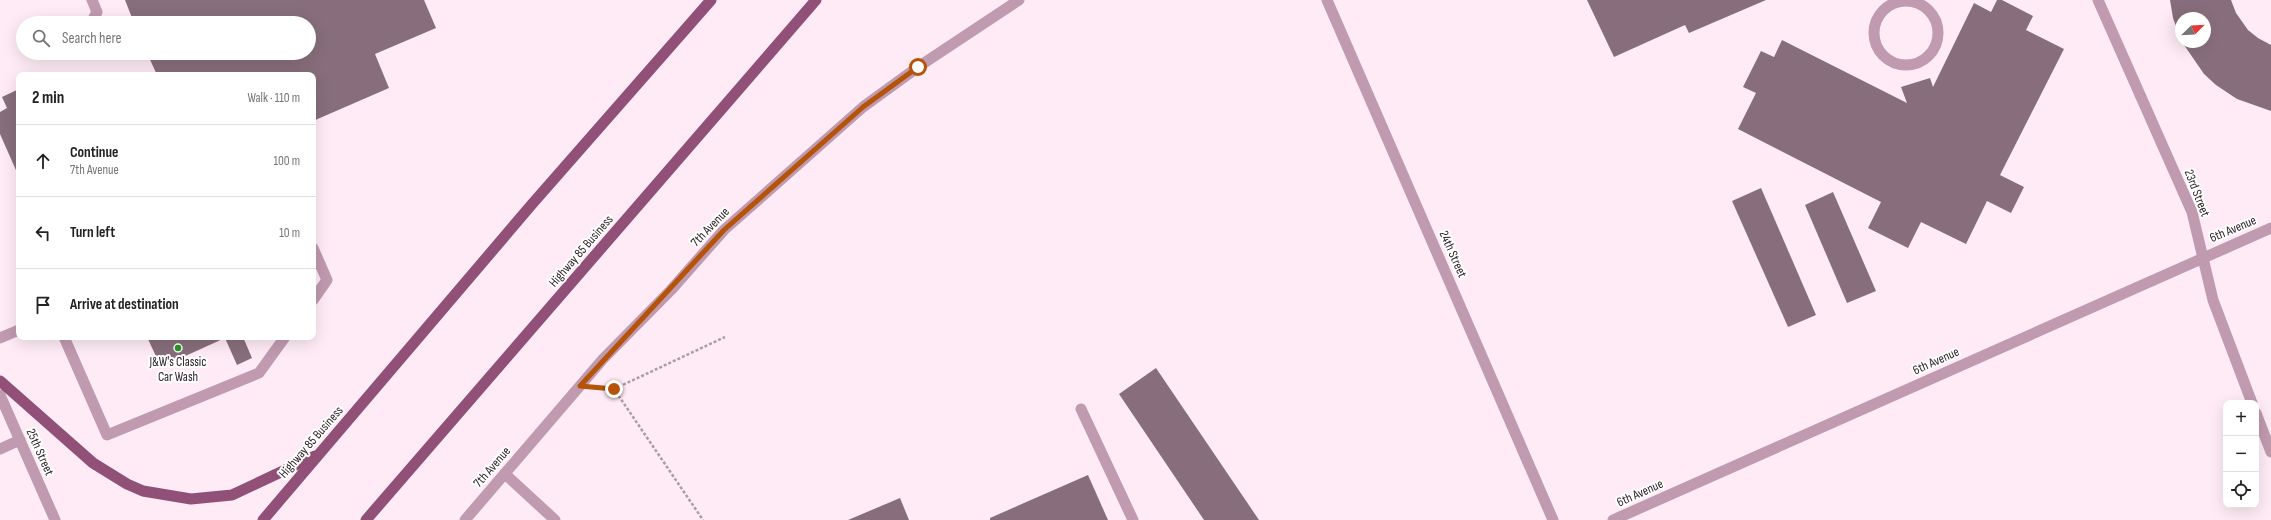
<!DOCTYPE html>
<html lang="en">
<head>
<meta charset="utf-8">
<style>
	:root { --surface:#fff; --page:#f2f2f2; --text:#222; --muted:#767676; --line:#e0e0e0 }
	body { margin:0; font-family:"Sofia Sans Condensed",sans-serif; background:var(--page); color:var(--text) }
	.controls { position:absolute; right:12px; bottom:12px; display:grid; overflow:hidden; border-radius:8px; box-shadow:0 4px 16px #0002 }
	.controls button { width:36px; height:36px; display:grid; place-items:center; padding:0; border:0; border-bottom:1px solid var(--line); background:var(--surface); color:var(--text); font:20px sans-serif }
	.compass { position:absolute; left:2175px; top:12px; width:36px; height:36px; border-radius:50%; background:var(--surface); box-shadow:0 4px 16px #0002; rotate:66deg }
	.stop { position:absolute; width:12px; height:12px; margin:-9px; border:3px solid #b45309; border-radius:50%; background:#fff }
	.stop.end { background:#b45309; border-color:#fff; box-shadow:0 1px 4px #0008 }
	.list { margin:0; padding:0; list-style:none }
	h2 { display:flex; justify-content:space-between; align-items:center; height:52px; margin:0; padding:0 16px; font-size:17px }
	h2 small { font-size:13px; font-weight:400; color:var(--muted) }
	.list li { display:grid; grid-template-columns:26px 1fr auto; gap:12px; align-items:center; box-sizing:border-box; height:72px; padding:0 16px; border-top:1px solid var(--line) }
	.list b { display:block; font-size:15px; white-space:nowrap }
	.list p { margin:0; font-size:13px; white-space:nowrap; color:var(--muted) }
	.list em { font-size:13px; font-style:normal; color:var(--muted) }
	.icon { flex:none; width:22px; height:22px; fill:none; stroke:currentColor; stroke-width:2; stroke-linecap:round; stroke-linejoin:round }
	.map { position:relative; flex:none; width:2271px; height:520px; overflow:hidden }
	.search { position:absolute; background:var(--surface); box-shadow:0 4px 16px #0002; left:16px; top:16px; width:300px; height:44px; display:flex; align-items:center; gap:10px; box-sizing:border-box; padding:0 14px; border-radius:22px; color:var(--muted); font-size:15px }
	.panel { position:absolute; background:var(--surface); box-shadow:0 4px 16px #0002; left:16px; top:72px; width:300px; height:268px; border-radius:8px }
	.map>svg:first-child { display:block }
	.building { fill:#886e7c }
	.lines { fill:none; stroke-linecap:round; stroke-linejoin:round }
	.path { stroke:#ac9ca5; stroke-width:2.5; stroke-dasharray:3 2; stroke-linecap:butt }
	.service { stroke:#c09aaf; stroke-width:11 }
	.minor { stroke:#c09aaf; stroke-width:11 }
	.tertiary { stroke:#c09aaf; stroke-width:11 }
	.primary { stroke:#915077; stroke-width:11 }
	.route { stroke:#b45309; stroke-width:5 }
	.poi-dot { fill:#299622; stroke:#fff; stroke-width:1.5 }
	.labels { text-anchor:middle; dominant-baseline:central; stroke-width:4; stroke-linejoin:round; paint-order:stroke }
	.street-label { font-size:13px; fill:#2d2228; stroke:#fff }
	.poi-label { font-size:13px; fill:#2d2228; stroke:#fff }
</style>
</head>
<body>
<div class="map">
<svg width="2271" height="520" viewBox="0 0 2271 520">
	<rect width="100%" height="100%" fill="#feebf5"/>
	<g class="building">
		<path d="M125,0H424L436,28L375,54L389,88L313,121V75H157L147,53H309V23H134Z"/>
		<path d="M1587,0H1766L1689,33L1685,25L1614,57Z"/>
		<path d="M1997,0H2002L2033,16L2026,30L2064,49L2000,175L2024,187L2011,213L1987,201L1966,244L1921,222L1908,248L1868,228L1881,202L1738,129L1756,93L1743,87L1761,51L1774,57L1782,40L1907,103L1901,87L1930,78L1933,87L1974,3L1991,12Z"/>
		<path d="M2170,0H2231L2236,13L2248,30L2258,38L2271,45V111L2237,99L2216,85L2204,74L2182,42H2205V18H2181V40L2173,18Z"/>
		<path d="M19,89V177L0,134V112L7,108L2,97Z"/>
		<path d="M1761,188L1816,315L1788,327L1732,201Z"/>
		<path d="M1833,192L1876,291L1847,303L1805,205Z"/>
		<path d="M147,337H243L252,358L237,365L225,338L161,367Z"/>
		<path d="M1156,368L1259,520H1204L1119,394Z"/>
		<path d="M1088,475L1108,520H990V518Z"/>
		<path d="M900,498L909,520H848Z"/>
	</g>
	<g class="lines">
		<g class="path">
			<path d="M607,389H614L703,520"/>
			<path d="M614,389L725,337"/>
		</g>
		<g class="service">
			<circle cx="1906" cy="33" r="32"/>
			<path d="M91,23L97,12L92,0"/>
			<path d="M313,248L327,280L313,300"/>
			<path d="M64,337L107,435L259,373L285,337"/>
			<path d="M0,338L19,330"/>
			<path d="M1081,409L1133,520"/>
			<path d="M0,449L20,440"/>
			<path d="M505,474L555,520"/>
		</g>
		<g class="minor">
			<path d="M1327,0L1553,520"/>
			<path d="M2098,0L2192,212L2213,300L2252,403"/>
			<path d="M2256,413L2271,452"/>
			<path d="M465,520L603,359L671,290L724,230L863,107L918,67L1019,0"/>
			<path d="M1613,520L2271,228"/>
		</g>
		<path class="tertiary" d="M0,395L55,520"/>
		<g class="primary">
			<path d="M0,381L93,463L127,484L143,491L191,499L232,495L315,456"/>
			<path d="M263,520L533,203L711,0"/>
			<path d="M366,520L816,0"/>
		</g>
	</g>
	<g class="lines">
		<path class="route" d="M614,389L580,386L724,230L863,107L918,67"/>
	</g>
	<circle class="poi-dot" cx="178" cy="348" r="4"/>
	<g class="labels">
		<g class="street-label">
			<text transform="translate(2197 193) rotate(69)">23rd Street</text>
			<text transform="translate(710 227) rotate(-46)">7th Avenue</text>
			<text transform="translate(2233 229) rotate(-23)">6th Avenue</text>
			<text transform="translate(581 251) rotate(-49)">Highway 85 Business</text>
			<text transform="translate(1453 254) rotate(66)">24th Street</text>
			<text transform="translate(1936 361) rotate(-24)">6th Avenue</text>
			<text transform="translate(311 442) rotate(-49)">Highway 85 Business</text>
			<text transform="translate(40 452) rotate(66)">25th Street</text>
			<text transform="translate(492 467) rotate(-49)">7th Avenue</text>
			<text transform="translate(1640 493) rotate(-24)">6th Avenue</text>
		</g>
		<g class="poi-label">
			<text x="178" y="362">J&amp;W's Classic<tspan x="178" dy="15">Car Wash</tspan></text>
		</g>
	</g>
</svg>
<div class="controls">
<button>+</button>
<button>−</button>
<button><svg class="icon" aria-label="locate" viewBox="0 0 24 24"><circle cx="12" cy="12" r="6"/><path d="M12 2v4M12 18v4M2 12h4M18 12h4"/></svg></button>
</div>
<svg class="compass" viewBox="-18 -18 36 36"><path d="M0-13l5 13h-10z" fill="#e53935"/><path d="M0 13l5-13h-10z" fill="#767676"/></svg>
<div class="stop" style="left:918px;top:67px"></div>
<div class="stop end" style="left:614px;top:389px"></div>
<div class="search"><svg class="icon" aria-label="search" viewBox="0 0 24 24"><circle cx="10" cy="10" r="6"/><path d="M15 15l6 6"/></svg>Search here</div>
<section class="panel">
<h2>2 min<small>Walk · 110 m</small></h2>
<ul class="list">
<li><svg class="icon" aria-label="ahead" viewBox="0 0 24 24"><path d="M12 20V5M6 11l6-6 6 6"/></svg><div><b>Continue</b><p>7th Avenue</p></div><em>100 m</em></li>
<li><svg class="icon" aria-label="left" viewBox="0 0 24 24"><path d="M17 20v-9H6M10 6l-5 5 5 5"/></svg><div><b>Turn left</b></div><em>10 m</em></li>
<li><svg class="icon" aria-label="arrive" viewBox="0 0 24 24"><path d="M6 21V4h12l-3 4 3 4H6"/></svg><div><b>Arrive at destination</b></div></li>
</ul>
</section>
</div>
</body>
</html>
